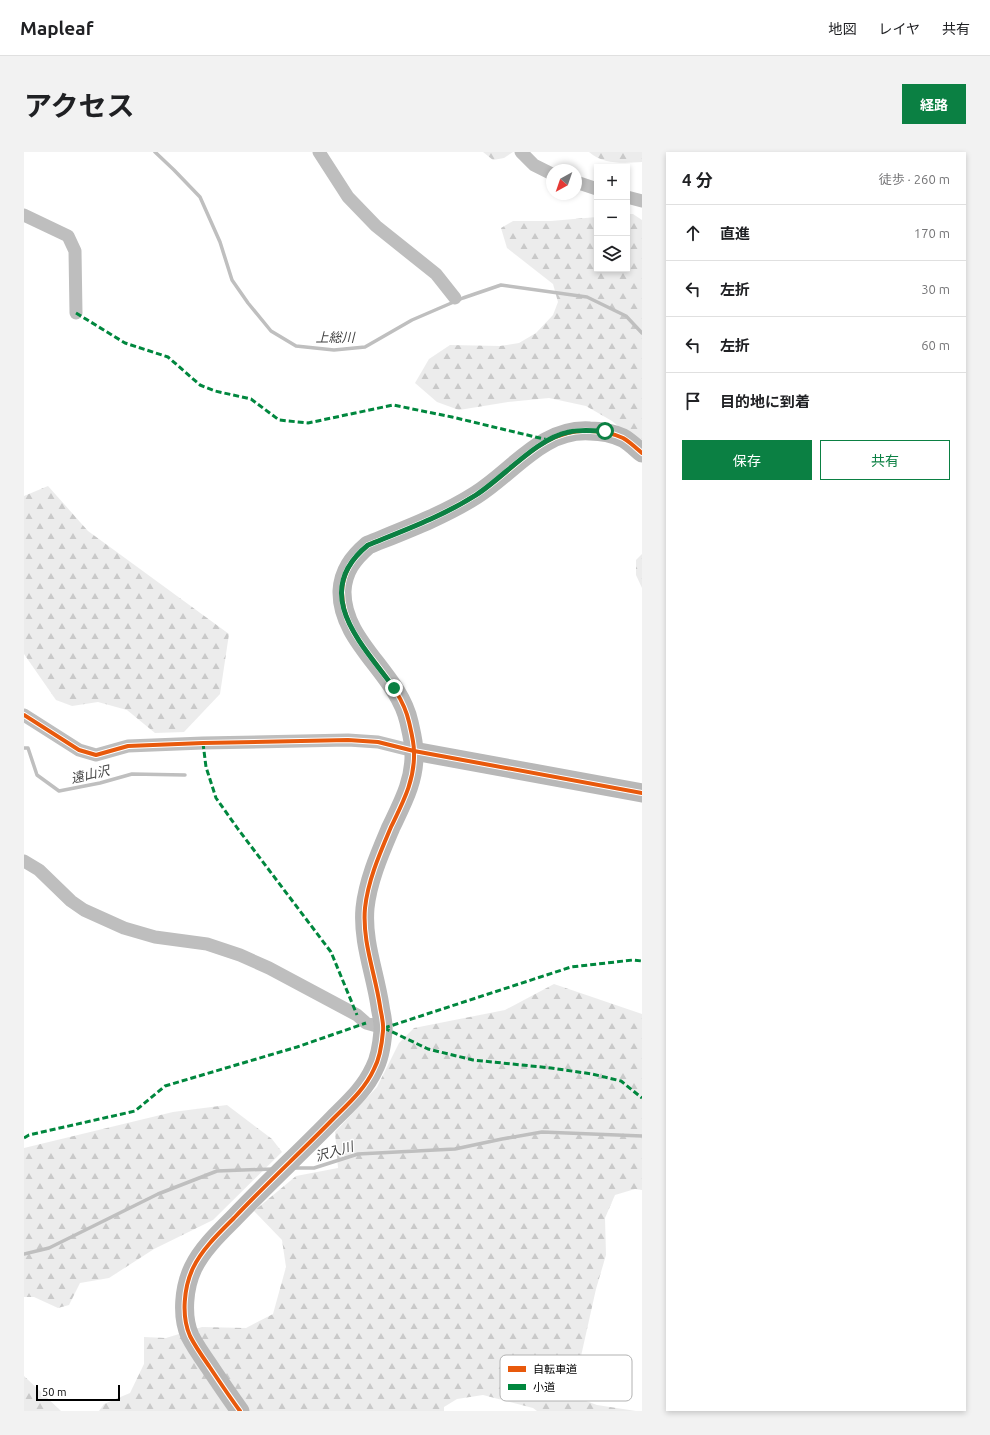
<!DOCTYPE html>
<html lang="ja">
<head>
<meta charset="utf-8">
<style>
	:root { --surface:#fff; --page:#f2f2f2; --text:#202124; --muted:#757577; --line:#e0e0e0; --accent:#0b8043 }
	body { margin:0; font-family:Ubuntu,"Noto Sans JP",sans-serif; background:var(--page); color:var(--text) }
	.controls { position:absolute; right:12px; top:12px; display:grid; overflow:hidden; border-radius:0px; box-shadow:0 2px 6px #0003 }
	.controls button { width:36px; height:36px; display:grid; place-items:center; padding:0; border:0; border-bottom:1px solid var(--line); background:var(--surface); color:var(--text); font:20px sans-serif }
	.compass { position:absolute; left:522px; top:12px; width:36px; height:36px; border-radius:50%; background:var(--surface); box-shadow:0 2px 6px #0003; rotate:220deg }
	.scale { position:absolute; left:12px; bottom:10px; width:84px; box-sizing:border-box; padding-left:4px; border:2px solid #000; border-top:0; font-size:11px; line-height:14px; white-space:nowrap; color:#000; -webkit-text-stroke:3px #fff; paint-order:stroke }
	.stop { position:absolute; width:12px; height:12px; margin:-9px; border:3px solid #0b8043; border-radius:50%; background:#fff }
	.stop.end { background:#0b8043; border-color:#fff; box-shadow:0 1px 4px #0008 }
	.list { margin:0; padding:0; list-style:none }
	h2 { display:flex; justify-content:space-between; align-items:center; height:52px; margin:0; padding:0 16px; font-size:17px }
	h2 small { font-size:13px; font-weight:400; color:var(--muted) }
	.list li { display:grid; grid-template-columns:26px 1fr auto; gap:12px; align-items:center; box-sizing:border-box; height:56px; padding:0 16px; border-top:1px solid var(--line) }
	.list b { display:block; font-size:15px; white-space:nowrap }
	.list em { font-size:13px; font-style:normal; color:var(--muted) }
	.actions { display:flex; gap:8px; padding:12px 16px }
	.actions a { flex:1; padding:9px 0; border:1px solid var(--accent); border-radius:0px; text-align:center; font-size:14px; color:var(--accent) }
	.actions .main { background:var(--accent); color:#fff }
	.icon { flex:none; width:22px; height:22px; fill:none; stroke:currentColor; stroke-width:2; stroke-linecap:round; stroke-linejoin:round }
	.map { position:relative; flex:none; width:618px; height:1259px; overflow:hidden; border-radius:0px }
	header { display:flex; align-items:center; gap:24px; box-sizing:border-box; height:56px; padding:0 20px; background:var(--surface); border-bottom:1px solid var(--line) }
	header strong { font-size:19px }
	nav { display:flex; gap:22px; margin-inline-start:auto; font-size:14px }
	.intro { display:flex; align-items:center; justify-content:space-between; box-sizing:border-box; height:96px; padding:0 24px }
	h1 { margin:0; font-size:28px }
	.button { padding:10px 18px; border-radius:0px; background:var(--accent); color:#fff; font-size:14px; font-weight:700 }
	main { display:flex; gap:24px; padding:0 24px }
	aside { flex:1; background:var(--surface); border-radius:0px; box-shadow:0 2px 6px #0003 }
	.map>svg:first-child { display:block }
	.forest { fill:url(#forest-firs) }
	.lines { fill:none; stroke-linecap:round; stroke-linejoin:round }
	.stream { stroke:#bfbfbf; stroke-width:3.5 }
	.street { stroke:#bebebe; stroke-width:13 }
	.secondary { stroke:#b8b8b8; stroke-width:19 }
	.quiet { stroke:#00873e; stroke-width:3; stroke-dasharray:6 3; stroke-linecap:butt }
	.cycleway-casing { stroke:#fff; stroke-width:6 }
	.cycleway { stroke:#e8590c; stroke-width:4 }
	.route { stroke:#0b8043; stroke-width:5 }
	.labels { text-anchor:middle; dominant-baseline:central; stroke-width:3; stroke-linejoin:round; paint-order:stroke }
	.water-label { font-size:13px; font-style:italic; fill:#444; stroke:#fff }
	.key { fill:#fff; stroke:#b2b2b2; stroke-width:1 }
	.key-label { font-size:11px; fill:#000 }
</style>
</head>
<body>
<header>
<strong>Mapleaf</strong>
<nav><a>地図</a><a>レイヤ</a><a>共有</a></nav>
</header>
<div class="intro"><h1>アクセス</h1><a class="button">経路</a></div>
<main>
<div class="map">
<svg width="618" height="1259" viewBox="0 0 618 1259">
	<defs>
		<pattern id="forest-firs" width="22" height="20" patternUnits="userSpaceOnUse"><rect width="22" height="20" fill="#ececec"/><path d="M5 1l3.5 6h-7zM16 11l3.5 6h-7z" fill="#c9c9c9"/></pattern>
	</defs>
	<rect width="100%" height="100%" fill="#fff"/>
	<g class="forest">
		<path d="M459,0H489L480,6L469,8Z"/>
		<path d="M565,0H618V10C600,11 580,13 565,0Z"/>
		<path d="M603,62H609L618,68V294L588,269L562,254L525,246L484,250L435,258L413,250L391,231L405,207L426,193L476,194L495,191L512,181L529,163L534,150L529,132L483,96L477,76L489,69H527L573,65V117H603Z"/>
		<path d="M24,334L64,379L205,482L196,542L160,580L131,581L103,558L74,550L48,554L32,548L0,502V344Z"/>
		<path d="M618,402V436L612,423V408Z"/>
		<path d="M530,832L618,862V1038L611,1037L591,1043L581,1066L582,1103L572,1137L551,1231L562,1249L573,1253L612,1259H513L509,1256L459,1243L433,1247L420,1255V1259H75L80,1252L106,1241L120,1212V1185L142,1186L178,1175L222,1176L249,1162L262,1115L258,1088L230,1059L272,1024L314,1016L311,980L353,935L375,891L390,876L481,858Z"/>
		<path d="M203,953L248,987L258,1000L189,1068L130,1097L85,1126L56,1131L45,1153L34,1156L10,1145H0V996L149,960Z"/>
		<path d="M0,1224L37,1259H0Z"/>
	</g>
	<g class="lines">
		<g class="stream">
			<path d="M131,0L150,18L176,45L196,90L208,128L224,151L247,179L272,194L310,198L341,195L388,168L439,146L477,133L563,145L602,164L618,181"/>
			<path d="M0,596H4L13,623L35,639L76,631L108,622L161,623"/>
			<path d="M269,1016H290L334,1002L431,997L478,987L518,980L618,984"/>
			<path d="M0,1102L25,1096L134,1042L193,1019L249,1017"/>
		</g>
		<g class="street">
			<path d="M295,0L324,45L352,74L412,122L431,146"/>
			<path d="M497,0L510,13L528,22"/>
			<path d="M552,30L573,37"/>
			<path d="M603,45L618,49"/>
			<path d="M0,63L44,84L51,99L52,161"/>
			<path d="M0,563L55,598L72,603L104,594L179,591L324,588L354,590L390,599"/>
			<path d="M0,709L15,718L47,749L60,758L100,776L131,785L183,792L216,803L245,816L333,863L342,871L360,876"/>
		</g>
		<g class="secondary">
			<path d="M390,599L618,641"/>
			<path d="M216,1259C205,1244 195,1229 185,1214C178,1204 171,1194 166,1184C157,1164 160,1135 169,1116C178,1097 196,1080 210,1066C242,1032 277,1000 309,967C324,952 341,937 350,917C356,906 358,891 359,879C360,871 357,862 356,854C351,821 338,789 341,756C344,728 356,701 367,675C379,650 391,628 390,600C390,590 387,579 385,570C374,521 317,490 318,439C319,419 329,406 344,393C381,378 419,364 452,343C490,319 518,276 566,279C578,279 588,281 599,286C606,290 612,296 618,301"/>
		</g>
		<g class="quiet">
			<path d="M52,161L101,191L144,205L176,233L191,239L227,247L255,268L284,271L369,253L428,265L524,288"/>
			<path d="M179,591L182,615L192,646L214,677L307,800L333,863"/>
			<path d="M360,876L404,897L449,908L527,916L568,922L597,929L618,946"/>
			<path d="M360,876L547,815L609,808L618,809"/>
			<path d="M0,986L5,983L111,959L141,934L273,895L342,871"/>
		</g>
		<defs>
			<g id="cycleway">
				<path d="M0,563L55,598L72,603L104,594L179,591L324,588L354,590L390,599L618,641"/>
				<path d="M216,1259C205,1244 195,1229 185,1214C178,1204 171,1194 166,1184C157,1164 160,1135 169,1116C178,1097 196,1080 210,1066C242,1032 277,1000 309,967C324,952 341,937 350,917C356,906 358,891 359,879C360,871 357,862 356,854C351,821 338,789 341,756C344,728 356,701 367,675C379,650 391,628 390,600C390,590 387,579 385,570C374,521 317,490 318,439C319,419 329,406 344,393C381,378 419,364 452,343C490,319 518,276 566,279C578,279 588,281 599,286C606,290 612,296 618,301"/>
			</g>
		</defs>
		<use href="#cycleway" class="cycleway-casing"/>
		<use href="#cycleway" class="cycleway"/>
	</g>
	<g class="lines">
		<path class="route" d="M370,536C338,492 285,441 344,393C381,378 419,364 452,343C480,325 513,286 545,280C557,277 569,279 581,279"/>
	</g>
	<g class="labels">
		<g class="water-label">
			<text x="311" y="185">上総川</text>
			<text transform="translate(66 622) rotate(-13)">遠山沢</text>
			<text transform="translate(310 999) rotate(-16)">沢入川</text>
		</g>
	</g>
	<rect x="476" y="1203" width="132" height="46" rx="6" class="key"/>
	<rect x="484" y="1214" width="18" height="6" fill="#e8590c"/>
	<rect x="484" y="1232" width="18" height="6" fill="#00873e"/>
	<g class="key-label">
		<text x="509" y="1221">自転車道</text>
		<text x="509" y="1239">小道</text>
	</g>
</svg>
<div class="controls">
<button>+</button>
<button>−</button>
<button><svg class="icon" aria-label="layers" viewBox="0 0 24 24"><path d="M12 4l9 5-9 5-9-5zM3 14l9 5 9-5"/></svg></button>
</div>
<svg class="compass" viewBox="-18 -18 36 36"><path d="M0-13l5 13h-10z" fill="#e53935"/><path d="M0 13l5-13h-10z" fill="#757577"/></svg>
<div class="scale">50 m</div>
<div class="stop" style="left:581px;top:279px"></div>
<div class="stop end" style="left:370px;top:536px"></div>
</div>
<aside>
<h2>4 分<small>徒歩 · 260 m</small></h2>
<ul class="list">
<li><svg class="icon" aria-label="ahead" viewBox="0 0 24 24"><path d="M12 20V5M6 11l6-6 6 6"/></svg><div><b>直進</b></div><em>170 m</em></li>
<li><svg class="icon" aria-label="left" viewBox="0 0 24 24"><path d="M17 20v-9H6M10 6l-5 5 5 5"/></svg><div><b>左折</b></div><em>30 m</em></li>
<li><svg class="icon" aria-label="left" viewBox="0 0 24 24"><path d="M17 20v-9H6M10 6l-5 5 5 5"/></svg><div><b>左折</b></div><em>60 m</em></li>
<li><svg class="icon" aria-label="arrive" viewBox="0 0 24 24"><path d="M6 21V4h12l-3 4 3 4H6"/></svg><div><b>目的地に到着</b></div></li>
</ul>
<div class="actions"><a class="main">保存</a><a>共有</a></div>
</aside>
</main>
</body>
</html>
